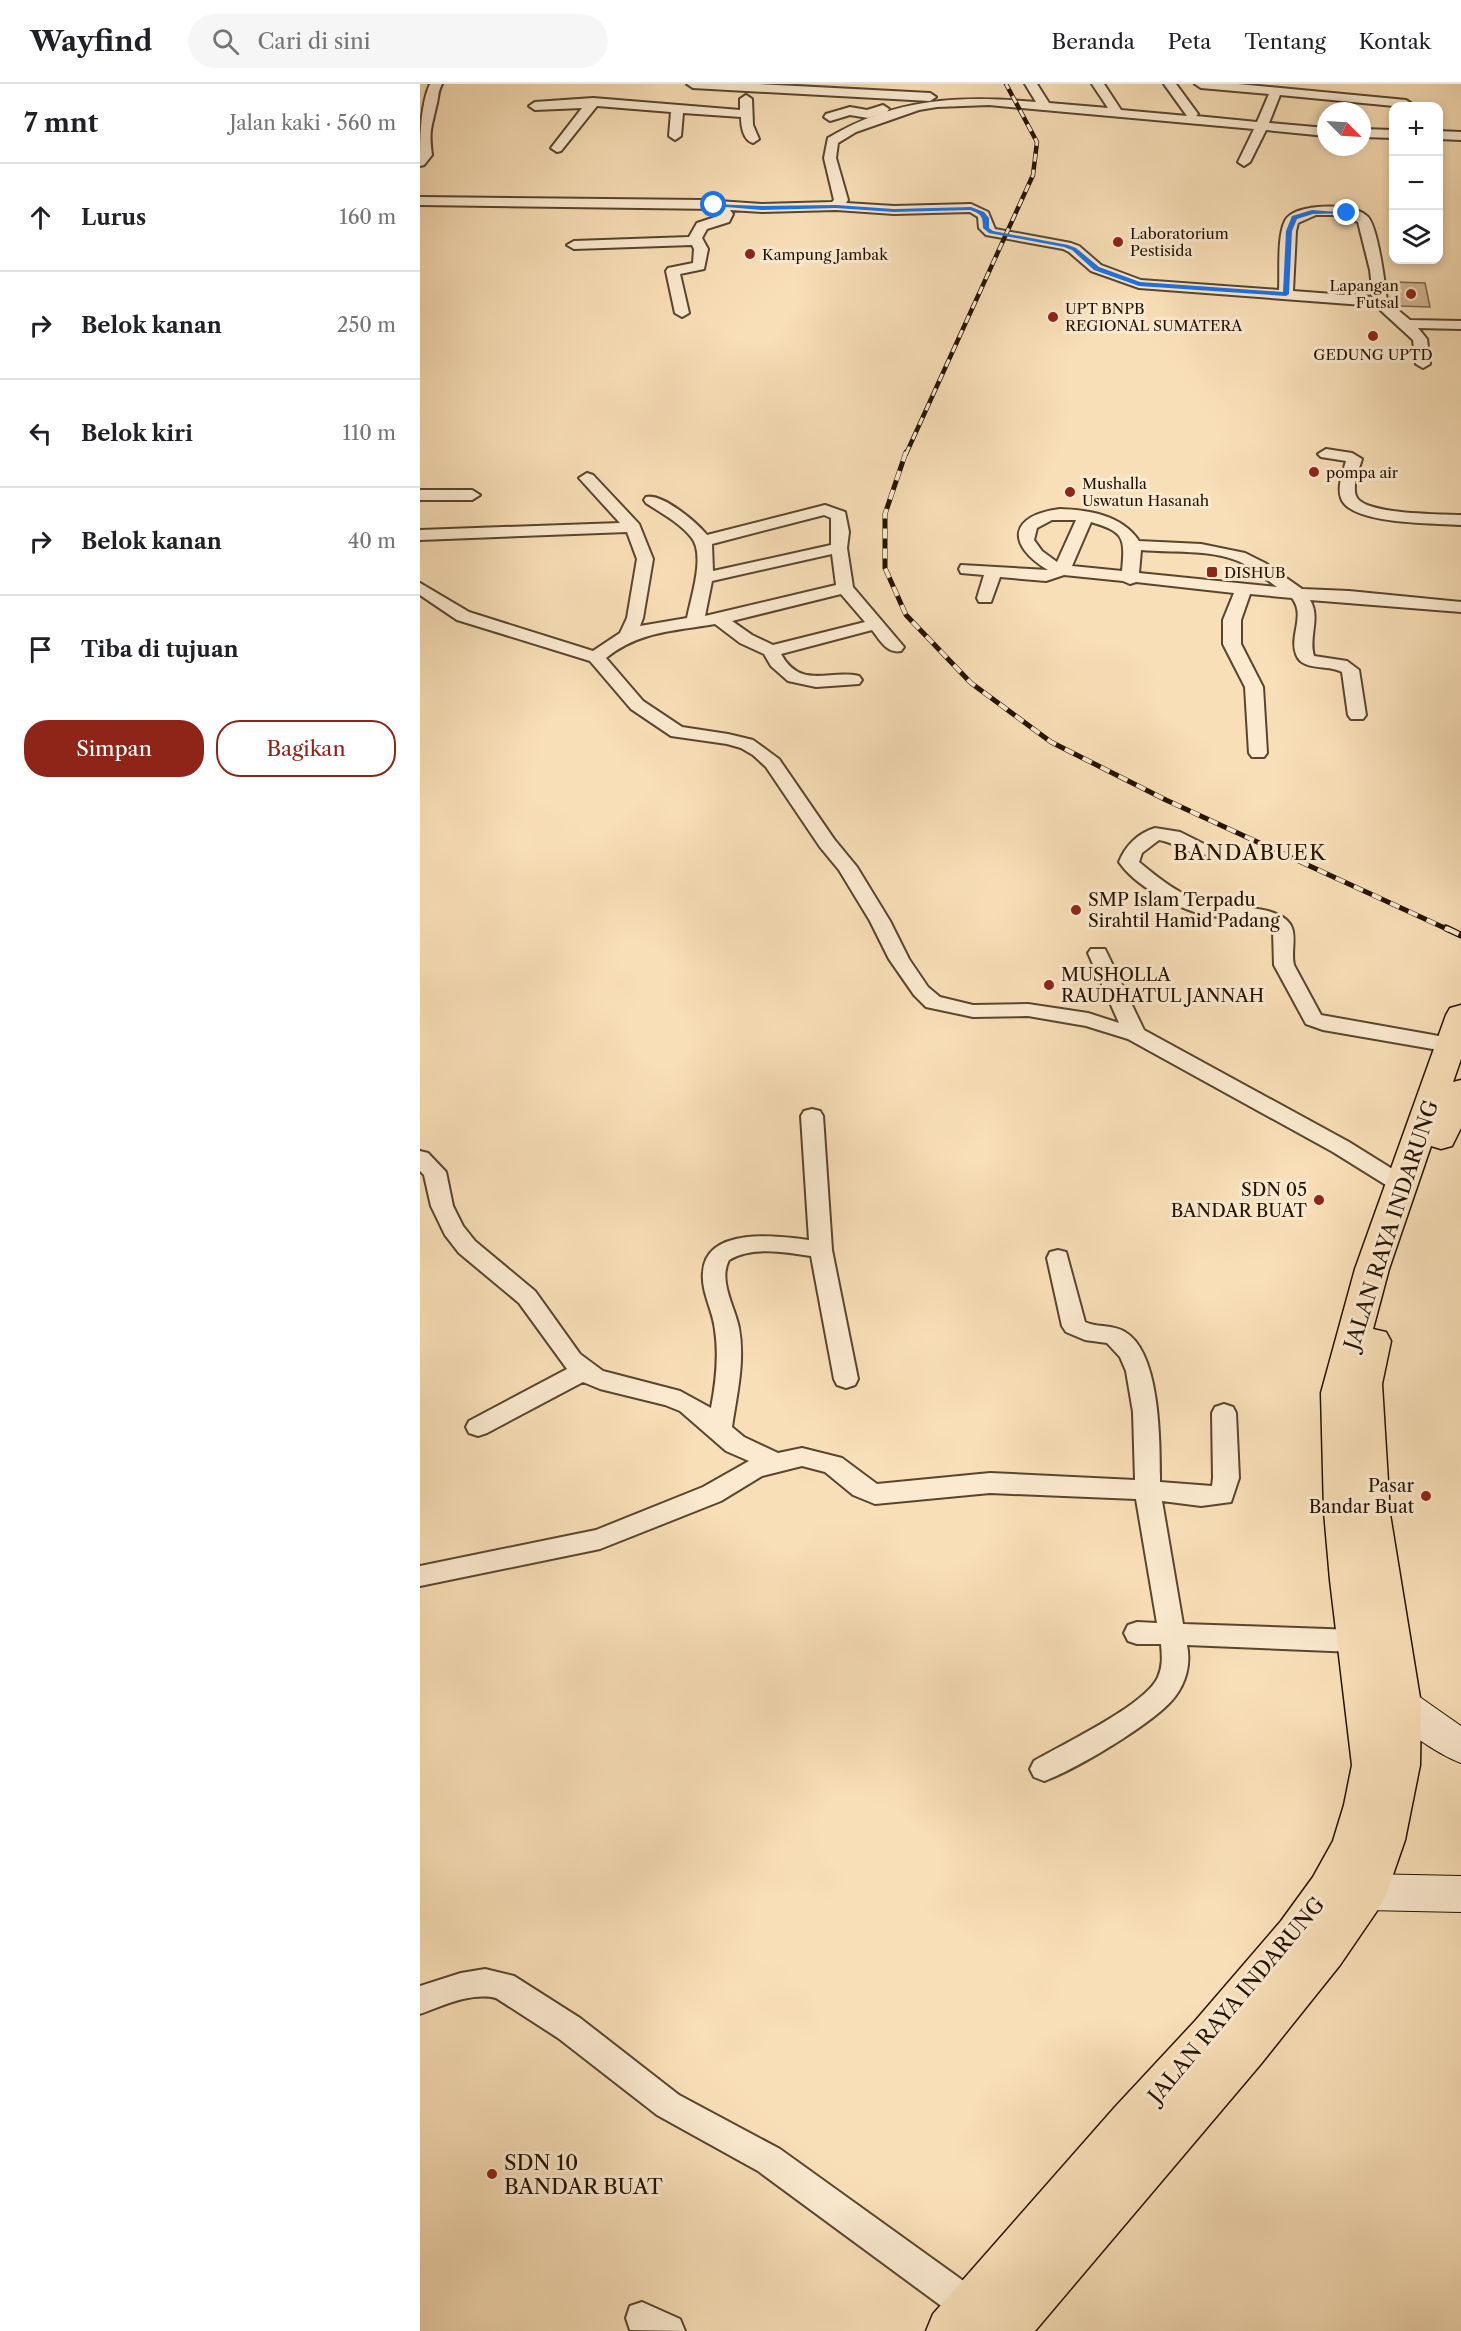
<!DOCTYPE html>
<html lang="id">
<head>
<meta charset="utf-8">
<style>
	:root { --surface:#fff; --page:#f6f6f6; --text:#202124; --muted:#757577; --line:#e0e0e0; --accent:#8f2418 }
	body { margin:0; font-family:"Libre Caslon Text",serif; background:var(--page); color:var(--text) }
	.controls { position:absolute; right:18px; top:18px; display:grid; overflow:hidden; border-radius:12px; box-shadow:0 3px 9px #0003 }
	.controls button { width:54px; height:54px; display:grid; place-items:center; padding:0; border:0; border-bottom:2px solid var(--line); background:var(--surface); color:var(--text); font:30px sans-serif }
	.compass { position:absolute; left:897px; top:18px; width:54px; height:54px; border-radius:50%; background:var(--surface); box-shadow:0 3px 9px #0003; rotate:114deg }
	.stop { position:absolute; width:18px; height:18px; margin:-14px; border:4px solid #1a73e8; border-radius:50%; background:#fff }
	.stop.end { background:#1a73e8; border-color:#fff; box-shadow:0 2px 6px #0008 }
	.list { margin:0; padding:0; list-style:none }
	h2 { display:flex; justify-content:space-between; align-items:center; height:78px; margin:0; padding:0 24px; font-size:26px }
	h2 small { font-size:20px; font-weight:400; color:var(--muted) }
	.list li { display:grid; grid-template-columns:39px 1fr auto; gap:18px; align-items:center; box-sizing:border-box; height:108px; padding:0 24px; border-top:2px solid var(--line) }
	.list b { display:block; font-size:22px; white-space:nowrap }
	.list em { font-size:20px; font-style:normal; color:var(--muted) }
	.actions { display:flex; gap:12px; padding:18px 24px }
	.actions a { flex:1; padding:14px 0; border:2px solid var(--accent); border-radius:24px; text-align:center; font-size:21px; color:var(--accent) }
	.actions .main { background:var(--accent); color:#fff }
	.icon { flex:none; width:33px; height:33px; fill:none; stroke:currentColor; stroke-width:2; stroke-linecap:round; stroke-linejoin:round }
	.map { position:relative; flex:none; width:1041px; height:2247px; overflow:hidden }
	header { display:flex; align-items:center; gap:36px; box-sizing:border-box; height:84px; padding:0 30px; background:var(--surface); border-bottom:2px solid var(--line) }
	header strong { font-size:28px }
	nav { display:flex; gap:33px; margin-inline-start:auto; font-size:21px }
	.search { width:420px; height:54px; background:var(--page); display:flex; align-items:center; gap:15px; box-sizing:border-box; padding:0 21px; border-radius:33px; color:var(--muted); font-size:22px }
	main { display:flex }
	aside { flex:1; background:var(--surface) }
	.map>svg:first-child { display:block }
	.green { fill:#d5bc98; stroke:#7c674c; stroke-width:1.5 }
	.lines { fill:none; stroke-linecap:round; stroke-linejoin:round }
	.street-casing { stroke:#59452e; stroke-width:4 }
	.secondary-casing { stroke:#241201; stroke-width:2 }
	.highway-casing { stroke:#241201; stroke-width:3 }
	.street { fill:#fbead0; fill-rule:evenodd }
	.secondary { fill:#fbead0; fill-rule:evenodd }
	.highway { fill:#f9dfb7; fill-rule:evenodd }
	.rail-far2-casing { stroke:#241201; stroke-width:4.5 }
	.rail-far1-casing { stroke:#241201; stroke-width:5 }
	.rail-casing { stroke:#241201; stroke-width:7 }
	.rail-far2 { stroke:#fbead0; stroke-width:3; stroke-dasharray:8; stroke-linecap:butt }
	.rail-far1 { stroke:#fbead0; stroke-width:4; stroke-dasharray:10; stroke-linecap:butt }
	.rail { stroke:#fbead0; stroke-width:4.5; stroke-dasharray:14; stroke-linecap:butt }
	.route { fill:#1a73e8 }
	.poi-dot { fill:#8f2418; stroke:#fbead0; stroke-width:2 }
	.labels { text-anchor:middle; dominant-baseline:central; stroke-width:6; stroke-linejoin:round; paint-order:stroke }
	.far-poi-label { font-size:15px; fill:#241201; stroke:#fbead0; text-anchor:start }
	.poi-label { font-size:18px; fill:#241201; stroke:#fbead0; text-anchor:start }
	.quarter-label { font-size:21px; letter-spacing:1.5px; fill:#241201; stroke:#fbead0 }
	.near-street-label { font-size:21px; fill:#241201; stroke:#fbead0 }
	.near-poi-label { font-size:21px; fill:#241201; stroke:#fbead0; text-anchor:start }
</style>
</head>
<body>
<header>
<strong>Wayfind</strong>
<div class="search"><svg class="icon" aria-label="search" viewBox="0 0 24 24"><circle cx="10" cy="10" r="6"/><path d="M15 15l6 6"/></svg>Cari di sini</div>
<nav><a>Beranda</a><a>Peta</a><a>Tentang</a><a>Kontak</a></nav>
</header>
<main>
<aside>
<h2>7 mnt<small>Jalan kaki · 560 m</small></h2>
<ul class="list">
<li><svg class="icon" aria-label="ahead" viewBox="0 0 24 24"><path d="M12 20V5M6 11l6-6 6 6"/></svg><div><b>Lurus</b></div><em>160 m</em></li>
<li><svg class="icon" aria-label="right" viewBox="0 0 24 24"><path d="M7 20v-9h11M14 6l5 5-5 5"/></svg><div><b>Belok kanan</b></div><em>250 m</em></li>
<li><svg class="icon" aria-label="left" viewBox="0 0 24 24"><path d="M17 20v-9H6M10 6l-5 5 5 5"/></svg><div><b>Belok kiri</b></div><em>110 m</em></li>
<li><svg class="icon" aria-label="right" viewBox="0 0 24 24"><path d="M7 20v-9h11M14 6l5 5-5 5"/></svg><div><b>Belok kanan</b></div><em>40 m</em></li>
<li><svg class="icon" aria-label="arrive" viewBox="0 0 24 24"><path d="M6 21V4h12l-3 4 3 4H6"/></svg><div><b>Tiba di tujuan</b></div></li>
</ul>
<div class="actions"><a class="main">Simpan</a><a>Bagikan</a></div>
</aside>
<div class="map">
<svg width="1041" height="2247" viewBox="0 0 1041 2247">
	<rect width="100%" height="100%" fill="#f9dfb7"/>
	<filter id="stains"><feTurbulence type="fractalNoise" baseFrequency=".00333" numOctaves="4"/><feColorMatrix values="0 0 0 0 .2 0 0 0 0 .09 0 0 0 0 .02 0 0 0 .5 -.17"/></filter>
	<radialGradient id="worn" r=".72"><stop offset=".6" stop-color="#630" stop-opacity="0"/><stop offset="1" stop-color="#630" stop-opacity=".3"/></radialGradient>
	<path class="green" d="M973,198L1005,199L1010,223L977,222Z"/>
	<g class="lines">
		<defs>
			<g id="street">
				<path d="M10,0H22C17,9 19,14 16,23C11,46 9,46 12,71L4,81L0,82C0,57 0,22 10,0Z"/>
				<path d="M267,0H339L510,9L516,13L510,17L273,4Z"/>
				<path d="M605,0H617L629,19L688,24L672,0H684L701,26L767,32L744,0H756L778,30L776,32L837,38L849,10L781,4L775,0H818L986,16L992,20L990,22H974L860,11L849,39L906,44V52L846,46L830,78L824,82L818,78L834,45L569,21L517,23L499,26L436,48L418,59L416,74L428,116L426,119L474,122L551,120L568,128L575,145L651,159L659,162L681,181L721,196L859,206C860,188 857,153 865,137C870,127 887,124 898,123C913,122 935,122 947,132C958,141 965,201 967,217L990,236L1041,237V245L998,244L1007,255L1010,280L1003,284L996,280L993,256L956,222L719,204L671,187L649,168L643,165L566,151L559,144L558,133L550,128L474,130L416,126L342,128L310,126L313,130L309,138L287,145L282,154L288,165L284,185L260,190L269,229L262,233L255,229L246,187L248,184L273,179L274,165L272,161L154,165L147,161L154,157L269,153L277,139L298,132L297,125L0,121V113L283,116L342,120L412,118L414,116L404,74L408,54C475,14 540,11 616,18ZM896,131H918L938,138L950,186L953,213L873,207L876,147L878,139Z"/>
				<path d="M326,11L332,15L333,41L339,55L333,59C323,56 321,42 321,33L263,29L261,52L255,56L249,52L251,28L177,22L141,67L137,68L131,64L162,24L115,26L109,22L115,18L173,14L320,26V15Z"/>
				<path d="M463,21L469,25L467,28L448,34L430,31L410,37L404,33L406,30L430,23L447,26Z"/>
				<path d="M942,45L974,46V54L942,53Z"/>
				<path d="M1018,47L1041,48V56L1018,55Z"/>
				<path d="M906,365L932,369L942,375C939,385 932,401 936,412C943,431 1022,430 1041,431V441C1016,439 930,441 921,414C917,403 923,388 926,377L901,373L898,370Z"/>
				<path d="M167,389L173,391L219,440L233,475L223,534L220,542L267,534C271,513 286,470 271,453C260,439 241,429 226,419L224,416L226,413C243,409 277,439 287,451L405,421L425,428L429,448L427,464L433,503L484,563L481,567C467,570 460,556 452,546L361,570C381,606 409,585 439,592L442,596L439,600L396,603L368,597L351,582L344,570L320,559L295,540C255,547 219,547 186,574L223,617L262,643L308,650L333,656L359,675L414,755L437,783L470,837L489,875L508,903L520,913L553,921L608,920L668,929L699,939L668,869L671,865H685L724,946L929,1058L990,1096L993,1101L990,1106L982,1109L974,1106L913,1068L708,955L666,942L608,932L553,933L506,923L494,911L469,875L450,837L419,786L400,763L346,683L333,671L321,664L307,660L251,652L211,625L170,577L37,536L0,511V499L49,528L173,567L200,549L207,534L217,475L207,448L0,456V446L200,439L159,394ZM404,431L411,434V461L293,487L292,460ZM412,470L416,501L285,532L292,497ZM421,510L445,538L353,561L332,551L312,537Z"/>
				<path d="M0,406H52L60,411L52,416H0Z"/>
				<path d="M640,425C669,426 702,431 719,457L781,460L825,469L845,479L882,505L929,507L1041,518V528L890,516C901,534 888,553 894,572L927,577L939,586L946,631L943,635H931L928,631L922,588C908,580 882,588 876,570C869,551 886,532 872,514L830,510L821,536V560L843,603L847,669L844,673H832L829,669L825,603L803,560V536L814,509L716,498L710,500L703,497L644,491L626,497L580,493L571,518H559L557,514L564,491L541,489L539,485L541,481L628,486C585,460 590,431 640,425ZM632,436H656L637,478L622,467L614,456L617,444ZM671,438C705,448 705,454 702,487L652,482ZM721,466C752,469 789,465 818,477C832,483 844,494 857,503L719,489Z"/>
				<path d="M735,744L760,748L788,762L791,766L788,770C771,774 756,758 739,756L722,769L719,778C737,793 762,813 786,819C807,825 863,819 872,844C876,855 871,869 874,881L901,931L1030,954L1037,956L1040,961L1037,966L1030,968L903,946L886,940L854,881L853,846C836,831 811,835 791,832C763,828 719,804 702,782L699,778C705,762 718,749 735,744Z"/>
				<path d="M392,1025L400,1027L403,1032L412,1166L438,1295L435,1301L426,1304L417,1301L414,1295L391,1172C364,1168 333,1162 309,1176C298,1197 315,1223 319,1244C325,1277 317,1310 312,1343L324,1353L358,1369L382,1364L422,1374L457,1400L570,1389L715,1396L713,1328L706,1287L700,1273L687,1259L665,1256L646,1248L642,1242L627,1174L630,1168L638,1166L646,1168L665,1238C677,1244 693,1240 705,1248C741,1269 740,1361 740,1398L792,1402L793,1394L792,1329L795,1323L804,1320L813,1323L816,1329L819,1394L811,1418L781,1422L742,1417L763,1540L935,1546L944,1549L948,1557L944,1565L935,1568L767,1561C771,1580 766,1599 754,1614C734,1639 655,1686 624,1697L614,1693L610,1685L614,1677C643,1660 726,1621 738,1593C743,1582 742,1572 741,1560H717L708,1557L704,1549L708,1541L717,1538L737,1539L716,1415L570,1409L455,1420L433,1411L405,1388L382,1382L342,1392L301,1417L180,1465L0,1502V1482L176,1446L283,1403L329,1377L306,1367L260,1327L245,1321L180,1305L163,1298L67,1349L58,1352L49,1349L46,1343L49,1337L147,1285L99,1219L39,1169L25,1151L11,1122L4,1091L0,1087V1067L8,1069L26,1088L33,1122L43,1142L55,1157L115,1207L160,1270L183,1287L260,1307L291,1324C296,1298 299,1272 295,1246C293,1226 281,1208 283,1188C286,1142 359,1152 389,1156L381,1032L384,1027Z"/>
				<path d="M65,1885L94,1892L160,1934L259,2011L360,2065L563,2211L567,2223L563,2235L551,2239L539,2235L338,2087L237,2031L138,1954L76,1914C51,1908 24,1921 0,1930V1902L41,1889Z"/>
				<path d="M222,2218L260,2235L265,2247L210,2246L206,2234L210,2222Z"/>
			</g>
			<g id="secondary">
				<path d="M981,1604L994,1609L1041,1642V1679C1019,1671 973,1641 962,1620L968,1609Z"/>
				<path d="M946,1790L1041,1792V1828L946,1826L932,1821L926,1808L932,1795Z"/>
			</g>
			<path id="highway" d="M1041,921V975L1033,998L1041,996V1044L1032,1062L1021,1065L1011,1062L969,1185L953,1245L966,1248L971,1257L962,1300L970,1430L1001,1620L1000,1681L985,1756L967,1808L961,1821L920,1881L840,1981L615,2247H506L513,2230L695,2023L775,1937L861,1837L893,1793L913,1757L924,1721L932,1681L910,1496L904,1428L901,1309L935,1185L1026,931L1030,924Z"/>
		</defs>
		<use href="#street" class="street-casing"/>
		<use href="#secondary" class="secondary-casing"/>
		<use href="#highway" class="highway-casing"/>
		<use href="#street" class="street"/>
		<use href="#secondary" class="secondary"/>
		<use href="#highway" class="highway"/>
		<defs>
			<path id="rail-far2" d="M486,370L613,91L617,58L586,0"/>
			<path id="rail-far1" d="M486,368L465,430V484L486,531L551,599L631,658L746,716L1029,846"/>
			<path id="rail" d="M1026,844L1041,851"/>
		</defs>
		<use href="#rail-far2" class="rail-far2-casing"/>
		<use href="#rail-far1" class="rail-far1-casing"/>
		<use href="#rail" class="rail-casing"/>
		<use href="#rail-far2" class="rail-far2"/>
		<use href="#rail-far1" class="rail-far1"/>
		<use href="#rail" class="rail"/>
	</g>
	<path class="route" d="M292,120L342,122L416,121L474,125L551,123L564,128L569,134V144L573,147L648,161L656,164L679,183L720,198L863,208L866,147L872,132L892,126L930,129L893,130L877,135L872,147L869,210L866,212L719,202L674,186L652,166L644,163L569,149L563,144C563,132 561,130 550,126L474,128L416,124L342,126L294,122Z"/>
	<g class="poi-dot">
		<circle cx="698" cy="158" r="6"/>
		<circle cx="330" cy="170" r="6"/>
		<circle cx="991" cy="210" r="6"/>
		<circle cx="633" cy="233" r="6"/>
		<circle cx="953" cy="252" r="6"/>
		<circle cx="894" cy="388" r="6"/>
		<circle cx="650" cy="408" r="6"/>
		<rect x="786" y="482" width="12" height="12" rx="3"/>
		<circle cx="656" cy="826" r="6"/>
		<circle cx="629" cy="901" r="6"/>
		<circle cx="899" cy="1116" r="6"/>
		<circle cx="1006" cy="1412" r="6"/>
		<circle cx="72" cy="2090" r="6"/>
	</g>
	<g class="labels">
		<g class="far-poi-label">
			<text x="710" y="149">Laboratorium<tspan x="710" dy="17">Pestisida</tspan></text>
			<text x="342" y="170">Kampung Jambak</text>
			<text x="979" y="201" text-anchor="end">Lapangan<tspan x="979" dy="17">Futsal</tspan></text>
			<text x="645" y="224">UPT BNPB<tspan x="645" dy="17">REGIONAL SUMATERA</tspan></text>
			<text x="953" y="270" text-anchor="middle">GEDUNG UPTD</text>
			<text x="906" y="388">pompa air</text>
			<text x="662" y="399">Mushalla<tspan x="662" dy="17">Uswatun Hasanah</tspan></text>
			<text x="804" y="488">DISHUB</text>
		</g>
		<g class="poi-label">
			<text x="668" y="816">SMP Islam Terpadu<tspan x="668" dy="21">Sirahtil Hamid Padang</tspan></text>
			<text x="641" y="891">MUSHOLLA<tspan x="641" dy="21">RAUDHATUL JANNAH</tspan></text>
			<text x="887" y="1106" text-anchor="end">SDN 05<tspan x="887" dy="21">BANDAR BUAT</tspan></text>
			<text x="994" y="1402" text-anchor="end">Pasar<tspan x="994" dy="21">Bandar Buat</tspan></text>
		</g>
		<g class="quarter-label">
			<text x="830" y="768">BANDABUEK</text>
		</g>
		<g class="near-street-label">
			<text transform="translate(971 1141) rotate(-72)">JALAN RAYA INDARUNG</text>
			<text transform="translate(816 1916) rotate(-50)">JALAN RAYA INDARUNG</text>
		</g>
		<g class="near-poi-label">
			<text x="84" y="2078">SDN 10<tspan x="84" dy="24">BANDAR BUAT</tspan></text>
		</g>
	</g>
	<rect width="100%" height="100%" filter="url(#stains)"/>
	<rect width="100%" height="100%" fill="url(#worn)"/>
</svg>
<div class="controls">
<button>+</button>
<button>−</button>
<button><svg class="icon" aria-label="layers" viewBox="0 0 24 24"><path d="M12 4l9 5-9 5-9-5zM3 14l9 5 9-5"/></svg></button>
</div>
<svg class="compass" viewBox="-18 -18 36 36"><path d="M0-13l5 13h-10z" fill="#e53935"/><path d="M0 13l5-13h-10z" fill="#757577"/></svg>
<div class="stop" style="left:294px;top:121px"></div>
<div class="stop end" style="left:927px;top:129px"></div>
</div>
</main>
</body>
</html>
